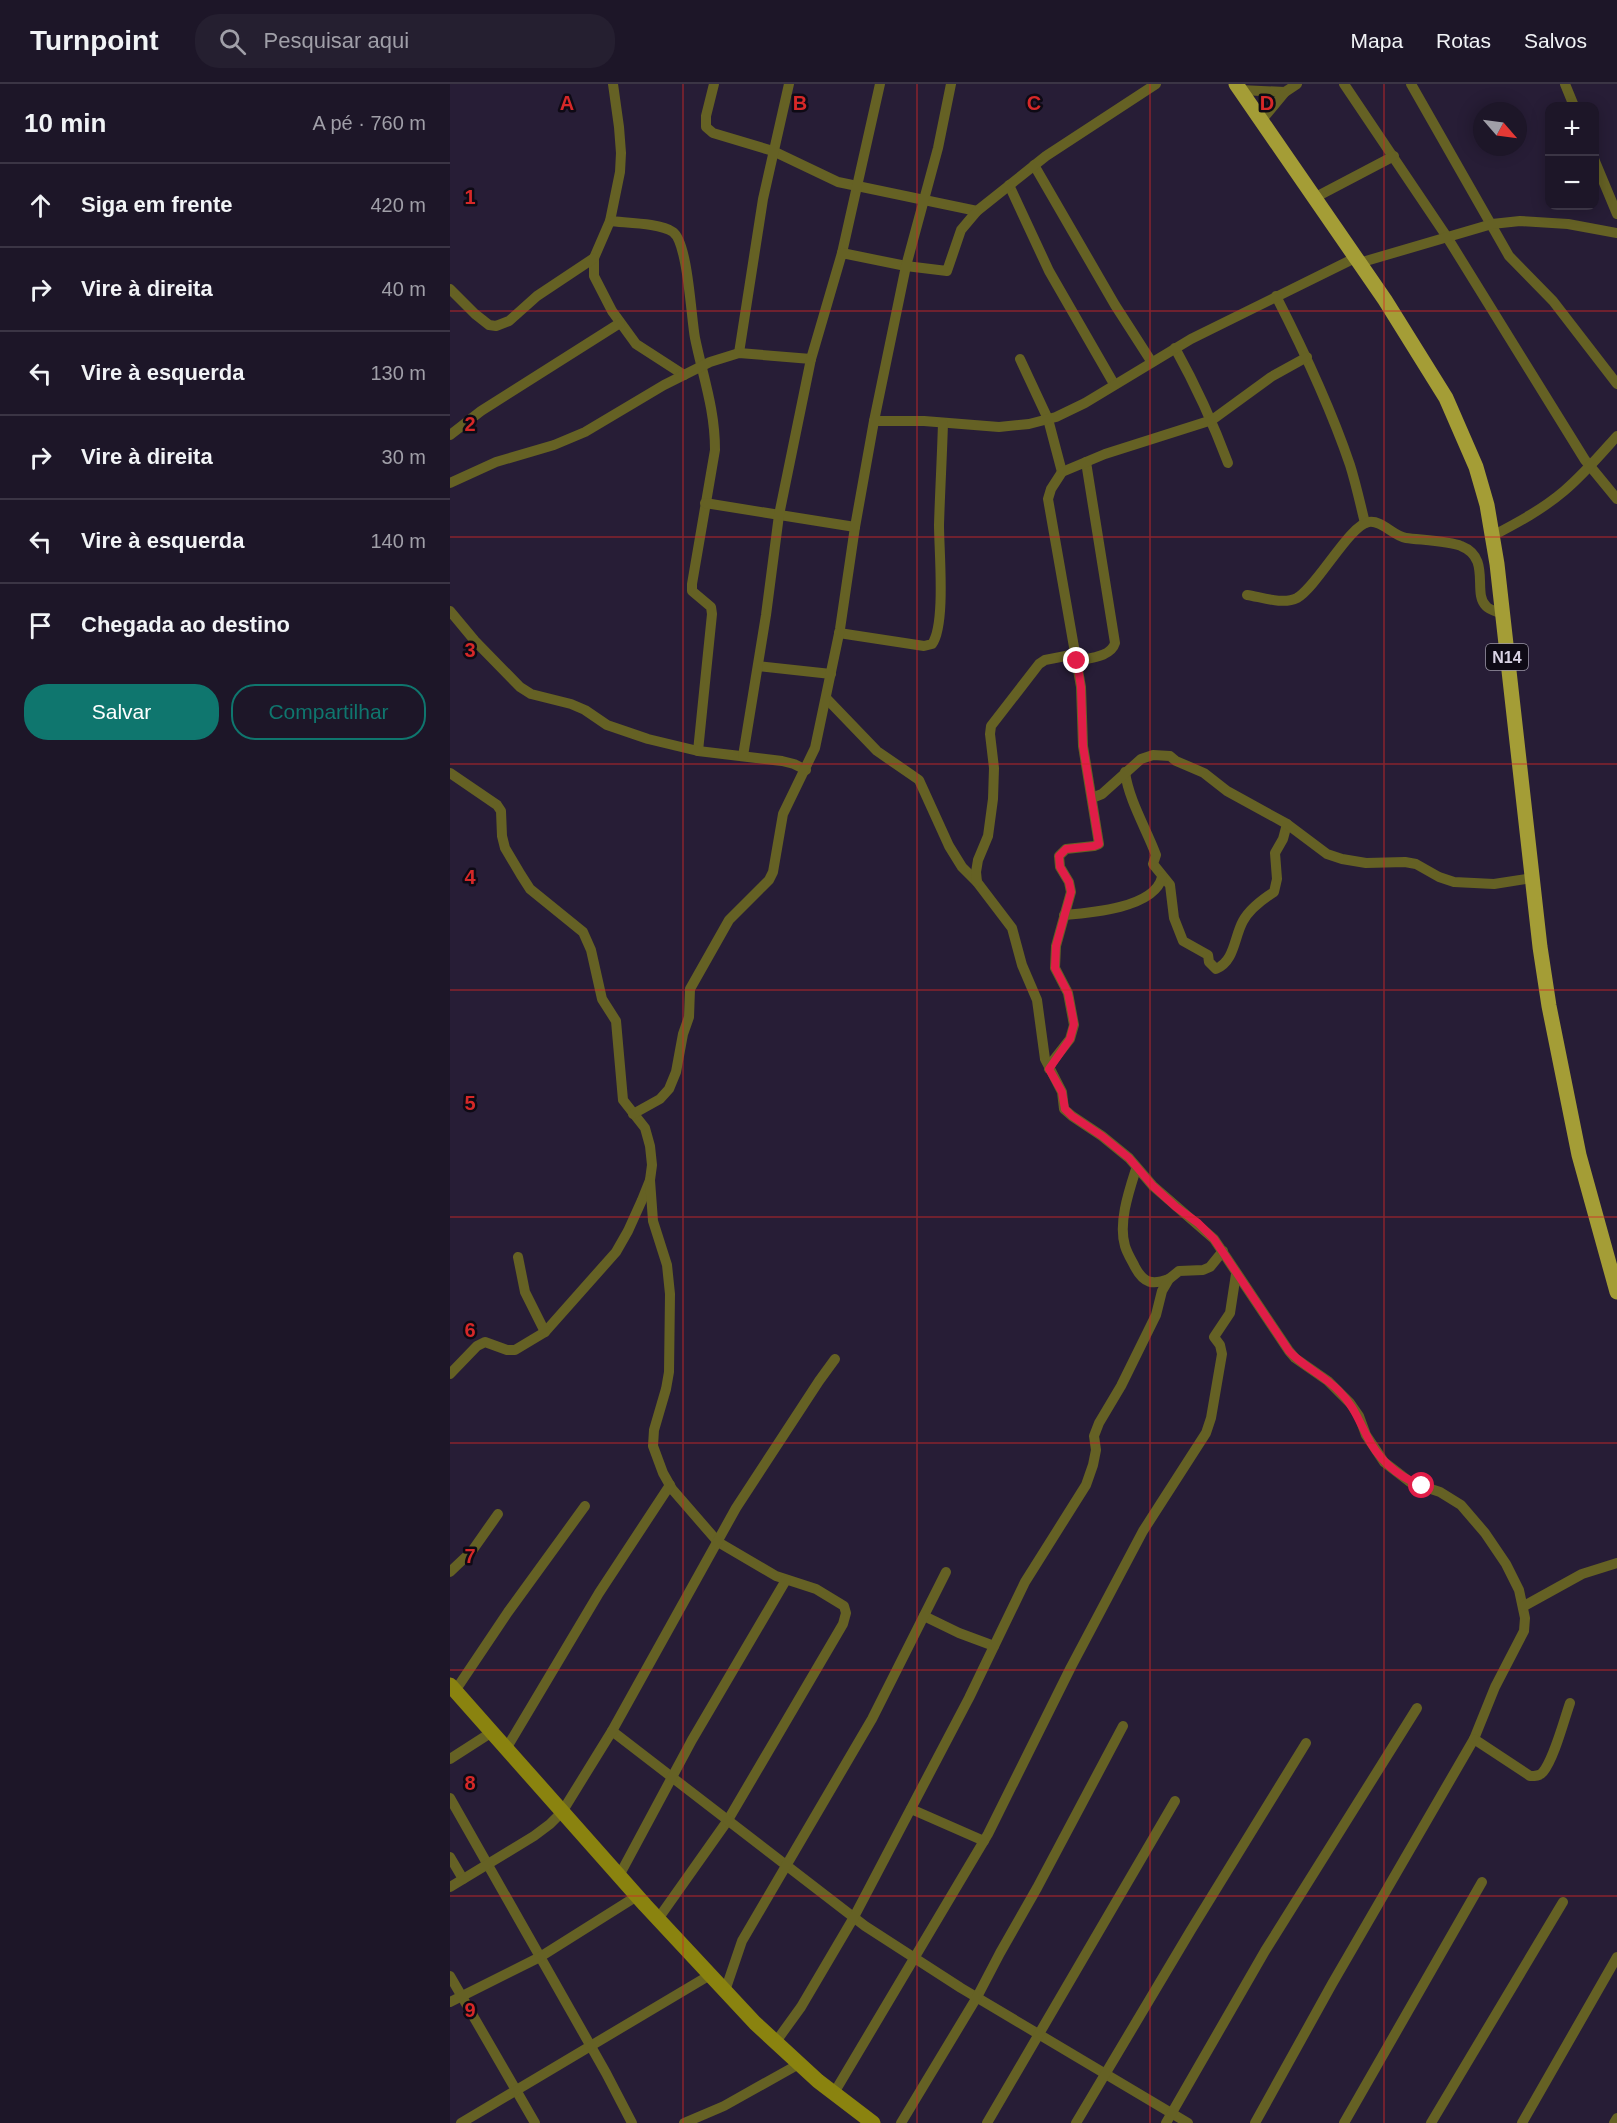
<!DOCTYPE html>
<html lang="pt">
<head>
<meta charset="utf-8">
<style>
	:root { --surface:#1d1628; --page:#251f30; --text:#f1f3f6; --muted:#a09fa8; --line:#3b3545; --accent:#0f766e }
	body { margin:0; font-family:Helvetica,sans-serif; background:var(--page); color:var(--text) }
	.controls { position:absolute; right:18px; top:18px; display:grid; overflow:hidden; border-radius:12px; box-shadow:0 3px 15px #0003 }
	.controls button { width:54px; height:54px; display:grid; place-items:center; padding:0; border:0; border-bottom:2px solid var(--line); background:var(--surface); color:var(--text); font:30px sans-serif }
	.compass { position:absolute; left:1023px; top:18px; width:54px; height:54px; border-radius:50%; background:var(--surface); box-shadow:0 3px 15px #0003; rotate:118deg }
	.stop { position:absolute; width:18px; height:18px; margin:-14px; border:4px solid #e11d48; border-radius:50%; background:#fff }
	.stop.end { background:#e11d48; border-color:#fff; box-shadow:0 2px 6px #0008 }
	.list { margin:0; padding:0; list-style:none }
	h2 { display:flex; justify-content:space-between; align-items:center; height:78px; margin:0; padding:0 24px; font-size:26px }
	h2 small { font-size:20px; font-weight:400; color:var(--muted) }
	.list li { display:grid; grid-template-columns:39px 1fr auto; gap:18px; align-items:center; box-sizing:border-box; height:84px; padding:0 24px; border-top:2px solid var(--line) }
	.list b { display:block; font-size:22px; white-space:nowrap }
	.list em { font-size:20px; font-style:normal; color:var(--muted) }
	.actions { display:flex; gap:12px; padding:18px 24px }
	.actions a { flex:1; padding:14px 0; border:2px solid var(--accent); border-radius:24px; text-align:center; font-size:21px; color:var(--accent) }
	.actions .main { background:var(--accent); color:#fff }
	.icon { flex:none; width:33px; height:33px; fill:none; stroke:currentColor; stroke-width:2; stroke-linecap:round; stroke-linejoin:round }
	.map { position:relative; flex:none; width:1167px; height:2039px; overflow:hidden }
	header { display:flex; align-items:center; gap:36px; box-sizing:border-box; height:84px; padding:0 30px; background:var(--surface); border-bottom:2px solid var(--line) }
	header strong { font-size:28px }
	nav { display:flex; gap:33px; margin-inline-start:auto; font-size:21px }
	.search { width:420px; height:54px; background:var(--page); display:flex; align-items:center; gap:15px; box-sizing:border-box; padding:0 21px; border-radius:24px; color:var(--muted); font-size:22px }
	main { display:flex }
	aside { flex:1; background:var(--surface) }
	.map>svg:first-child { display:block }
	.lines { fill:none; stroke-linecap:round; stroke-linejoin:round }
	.street { stroke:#656124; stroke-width:10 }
	.secondary { stroke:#8a830f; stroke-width:15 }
	.primary { stroke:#a49d36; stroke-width:15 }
	.route { stroke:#e11d48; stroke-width:8 }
	.grid { fill:none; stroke:#d62828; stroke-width:1.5; stroke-opacity:0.55 }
	.labels { text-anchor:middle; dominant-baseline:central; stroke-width:5; stroke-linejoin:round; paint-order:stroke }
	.shield { fill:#0e0a15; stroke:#9c97a6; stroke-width:1.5 }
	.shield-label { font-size:16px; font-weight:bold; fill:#d9d3e4 }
	.grid-label { font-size:20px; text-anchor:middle; font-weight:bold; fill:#d62828; stroke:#0e0a15; stroke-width:5; stroke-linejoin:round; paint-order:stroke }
</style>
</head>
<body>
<header>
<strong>Turnpoint</strong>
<div class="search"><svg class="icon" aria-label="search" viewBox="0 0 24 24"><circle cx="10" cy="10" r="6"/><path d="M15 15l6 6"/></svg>Pesquisar aqui</div>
<nav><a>Mapa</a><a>Rotas</a><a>Salvos</a></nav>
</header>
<main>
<aside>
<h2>10 min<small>A pé · 760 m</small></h2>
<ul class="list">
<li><svg class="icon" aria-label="ahead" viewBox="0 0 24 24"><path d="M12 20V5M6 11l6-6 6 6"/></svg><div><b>Siga em frente</b></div><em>420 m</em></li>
<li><svg class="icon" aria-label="right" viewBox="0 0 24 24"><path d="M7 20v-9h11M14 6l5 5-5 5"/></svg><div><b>Vire à direita</b></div><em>40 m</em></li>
<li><svg class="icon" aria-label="left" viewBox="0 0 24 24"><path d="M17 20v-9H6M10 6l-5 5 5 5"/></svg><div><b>Vire à esquerda</b></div><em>130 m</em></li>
<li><svg class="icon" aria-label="right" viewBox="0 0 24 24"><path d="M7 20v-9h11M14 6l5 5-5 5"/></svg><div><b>Vire à direita</b></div><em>30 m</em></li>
<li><svg class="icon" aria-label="left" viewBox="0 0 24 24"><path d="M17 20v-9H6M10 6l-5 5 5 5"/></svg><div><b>Vire à esquerda</b></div><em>140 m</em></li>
<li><svg class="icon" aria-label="arrive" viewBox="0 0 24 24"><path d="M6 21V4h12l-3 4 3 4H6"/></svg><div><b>Chegada ao destino</b></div></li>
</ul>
<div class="actions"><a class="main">Salvar</a><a>Compartilhar</a></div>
</aside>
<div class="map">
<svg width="1167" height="2039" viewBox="0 0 1167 2039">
	<rect width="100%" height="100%" fill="#271d36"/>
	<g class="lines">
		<g class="street">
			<path d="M163,0L169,43L171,69L170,88L160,137L144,174V192L162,227L186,260L234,291"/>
			<path d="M264,0L256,32V43L263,49L323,67L388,98L527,127"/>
			<path d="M894,0L997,153L1135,376L1167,415"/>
			<path d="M961,0L1059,172L1103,217L1167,300"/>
			<path d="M1115,0L1124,22"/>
			<path d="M790,6L835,8"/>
			<path d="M811,37L835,8L847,0"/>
			<path d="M1144,75L1167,130"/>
			<path d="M584,81L665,221L701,277"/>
			<path d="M559,101L599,187L664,300"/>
			<path d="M864,114L944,72"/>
			<path d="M160,137C176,139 210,139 223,148C238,159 241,233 245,254C253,293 265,325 265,366L242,500V507L261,523L262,530L248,667"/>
			<path d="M392,169L430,0"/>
			<path d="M909,179L1042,140L1070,137L1118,140L1167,149"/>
			<path d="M0,205L25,230L39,241L46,242L59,237L87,212L144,174"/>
			<path d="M826,212C854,267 880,322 900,381C906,400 910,419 915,439"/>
			<path d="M725,264C746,302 763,339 778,379"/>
			<path d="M289,269L313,115L339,0"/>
			<path d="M570,275L598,335L612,388"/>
			<path d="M424,337H474L549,343L579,340L606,333L635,319L741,255L905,174"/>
			<path d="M0,351L31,327L170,239"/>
			<path d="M0,399L46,378L104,361L135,348L214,301L260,278L289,269L361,275L392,169L456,182L497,187L511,146L527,127L596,72L706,0"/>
			<path d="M255,419L405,443"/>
			<path d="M1042,452C1067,439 1093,425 1114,407C1134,390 1150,371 1167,352"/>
			<path d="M797,511C811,513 833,521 847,514C867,503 900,440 919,438C932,436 943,452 956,454C971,456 999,457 1011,462C1042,474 1022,509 1036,522C1039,526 1048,528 1053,530"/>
			<path d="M0,527L25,557L70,603L81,610L121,620L135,626L157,641L198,655L248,667L332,677L344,680L356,686"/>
			<path d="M389,549L474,562L482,560C496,541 489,467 489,441C490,407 492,373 493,339"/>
			<path d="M627,577C639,574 661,573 665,559L636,378"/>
			<path d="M308,582L381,590"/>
			<path d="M376,614L427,667L469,696L499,762L512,783L527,798L562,844L572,881L587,916L595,975L612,1008L614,1025L622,1032L652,1052L679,1074L703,1102L764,1155L839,1267L845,1274L878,1297L900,1319L909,1332L916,1351L934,1378L960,1398L990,1408L1011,1421L1035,1449L1056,1480L1069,1506L1075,1534L1074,1547L1045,1603L1024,1655L882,1900L805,2039"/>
			<path d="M293,672L316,531L329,431L361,275"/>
			<path d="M675,688C679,717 696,744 706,771L703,780L720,801L724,834L733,857L758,871L759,878L766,885C785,877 784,853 793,837C799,826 813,815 824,808L827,795L825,769L833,755L837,740"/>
			<path d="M0,689L47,721L51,727L52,752L55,764L71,791L80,805L133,848L141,866L152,915L166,937L173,1016L195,1044L200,1062L202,1081L200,1096L192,1116L178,1147L166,1168L95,1248L65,1266H57L35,1258L27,1262L0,1290"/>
			<path d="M642,714L652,710L691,675L703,671L720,672L726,677L754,689L777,707L837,740L877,770L892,775L916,779L955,778L966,780L989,793L1004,798L1044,800L1082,794"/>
			<path d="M527,798L526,788L528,776L538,752L543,715L544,684L540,650L541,642L589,580L595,576L626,570"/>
			<path d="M614,831C640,829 705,824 712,793"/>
			<path d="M599,985L602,978L620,955L624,941L618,909L605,884L606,862L621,808L619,798L610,783L609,772L616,765L644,762L649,760L633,662L631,603L598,415L601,405L612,388L655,370L762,336L821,293L857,273"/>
			<path d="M183,1030L210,1015L219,1005L226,988L233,950L239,933L240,905L279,836L319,796L323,788L333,730L365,664L390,545L405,443L424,337L456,182L488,64L501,0"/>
			<path d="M686,1085C679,1107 668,1139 675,1162C677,1169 682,1177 685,1183C694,1200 703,1201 719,1195"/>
			<path d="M200,1096L203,1137L217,1181L220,1210L219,1288L216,1305L204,1346L203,1362L213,1389L222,1405L268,1458L326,1492L366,1505L394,1522L396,1529L393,1540L278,1736L208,1835"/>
			<path d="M68,1173L75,1208L95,1248"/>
			<path d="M0,1488L22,1467L48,1430"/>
			<path d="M1074,1522L1132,1490L1167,1479"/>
			<path d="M474,1532L509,1549L544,1562"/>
			<path d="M5,1607L58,1528L135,1422"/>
			<path d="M162,1647L415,1842L511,1904L738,2039"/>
			<path d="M1024,1655L1080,1692C1085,1692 1090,1692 1093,1688C1104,1675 1114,1636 1120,1619"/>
			<path d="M56,1665L149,1509L220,1401"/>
			<path d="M0,1675L42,1648"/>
			<path d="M0,1714L156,1989L182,2039"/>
			<path d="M461,1725L534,1757"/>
			<path d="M0,1773L13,1795"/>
			<path d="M169,1792L242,1656L336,1496"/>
			<path d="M0,1803L84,1752L100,1740L112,1728L162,1647L286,1424L369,1297L385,1275"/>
			<path d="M0,1892L85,2039"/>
			<path d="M275,1907L292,1857L422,1635L496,1488"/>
			<path d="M0,1918L90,1873L187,1812"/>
			<path d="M325,1959L351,1923L404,1833L519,1614L575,1498L636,1401L643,1381L646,1366L644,1352L649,1339L671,1302L706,1231L712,1207L719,1195L729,1187L753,1186L760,1183L773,1167"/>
			<path d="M384,2009L538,1750L621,1583L693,1447L756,1349L761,1334L772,1270L770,1261L764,1253L780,1229L786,1190"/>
			<path d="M11,2039L260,1891"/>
			<path d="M234,2039L274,2022L349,1980"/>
			<path d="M451,2039L527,1913L550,1869L587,1804L673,1642"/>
			<path d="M537,2039L725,1717"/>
			<path d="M626,2039L741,1846L856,1659"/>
			<path d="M716,2039L815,1867L967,1624"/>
			<path d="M894,2039L1032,1798"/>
			<path d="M981,2039L1113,1818"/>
			<path d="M1072,2039L1167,1873"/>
			<path d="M1164,2039L1167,2034"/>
		</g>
		<path class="secondary" d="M0,1601L195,1821L305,1939L368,1997L423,2039"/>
		<path class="primary" d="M786,0L935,216L996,314L1026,383L1037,421L1047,480L1090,863L1099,922L1129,1071L1167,1208"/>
	</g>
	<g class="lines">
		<path class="route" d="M627,577L631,603L633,662L649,760L644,762L616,765L609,772L610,783L619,798L621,808L606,862L605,884L618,909L624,940L620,955L599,985L612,1008L615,1025L622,1032L652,1052L679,1074L703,1102L726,1123L748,1139L764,1155L839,1267C853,1283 874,1291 889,1307C903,1321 907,1333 916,1350C927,1374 947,1392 972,1402"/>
	</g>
	<path class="grid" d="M233,0V2039M467,0V2039M700,0V2039M934,0V2039M0,227H1167M0,453H1167M0,680H1167M0,906H1167M0,1133H1167M0,1359H1167M0,1586H1167M0,1812H1167"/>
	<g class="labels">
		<rect class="shield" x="1036" y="560" width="42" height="26" rx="4.5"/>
		<g class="shield-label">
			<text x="1057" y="573">N14</text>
		</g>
	</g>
	<g class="grid-label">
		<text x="117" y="26">A</text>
		<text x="350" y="26">B</text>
		<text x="584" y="26">C</text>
		<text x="817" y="26">D</text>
		<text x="20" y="120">1</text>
		<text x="20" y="347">2</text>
		<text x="20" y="573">3</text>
		<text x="20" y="800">4</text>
		<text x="20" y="1026">5</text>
		<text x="20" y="1253">6</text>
		<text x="20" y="1479">7</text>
		<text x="20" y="1706">8</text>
		<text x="20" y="1933">9</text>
	</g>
</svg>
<div class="controls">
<button>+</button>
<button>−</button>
</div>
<svg class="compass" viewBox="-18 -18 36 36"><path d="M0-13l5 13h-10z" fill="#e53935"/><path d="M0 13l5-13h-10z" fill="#a09fa8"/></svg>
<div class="stop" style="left:972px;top:1402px"></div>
<div class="stop end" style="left:627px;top:577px"></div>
</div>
</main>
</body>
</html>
